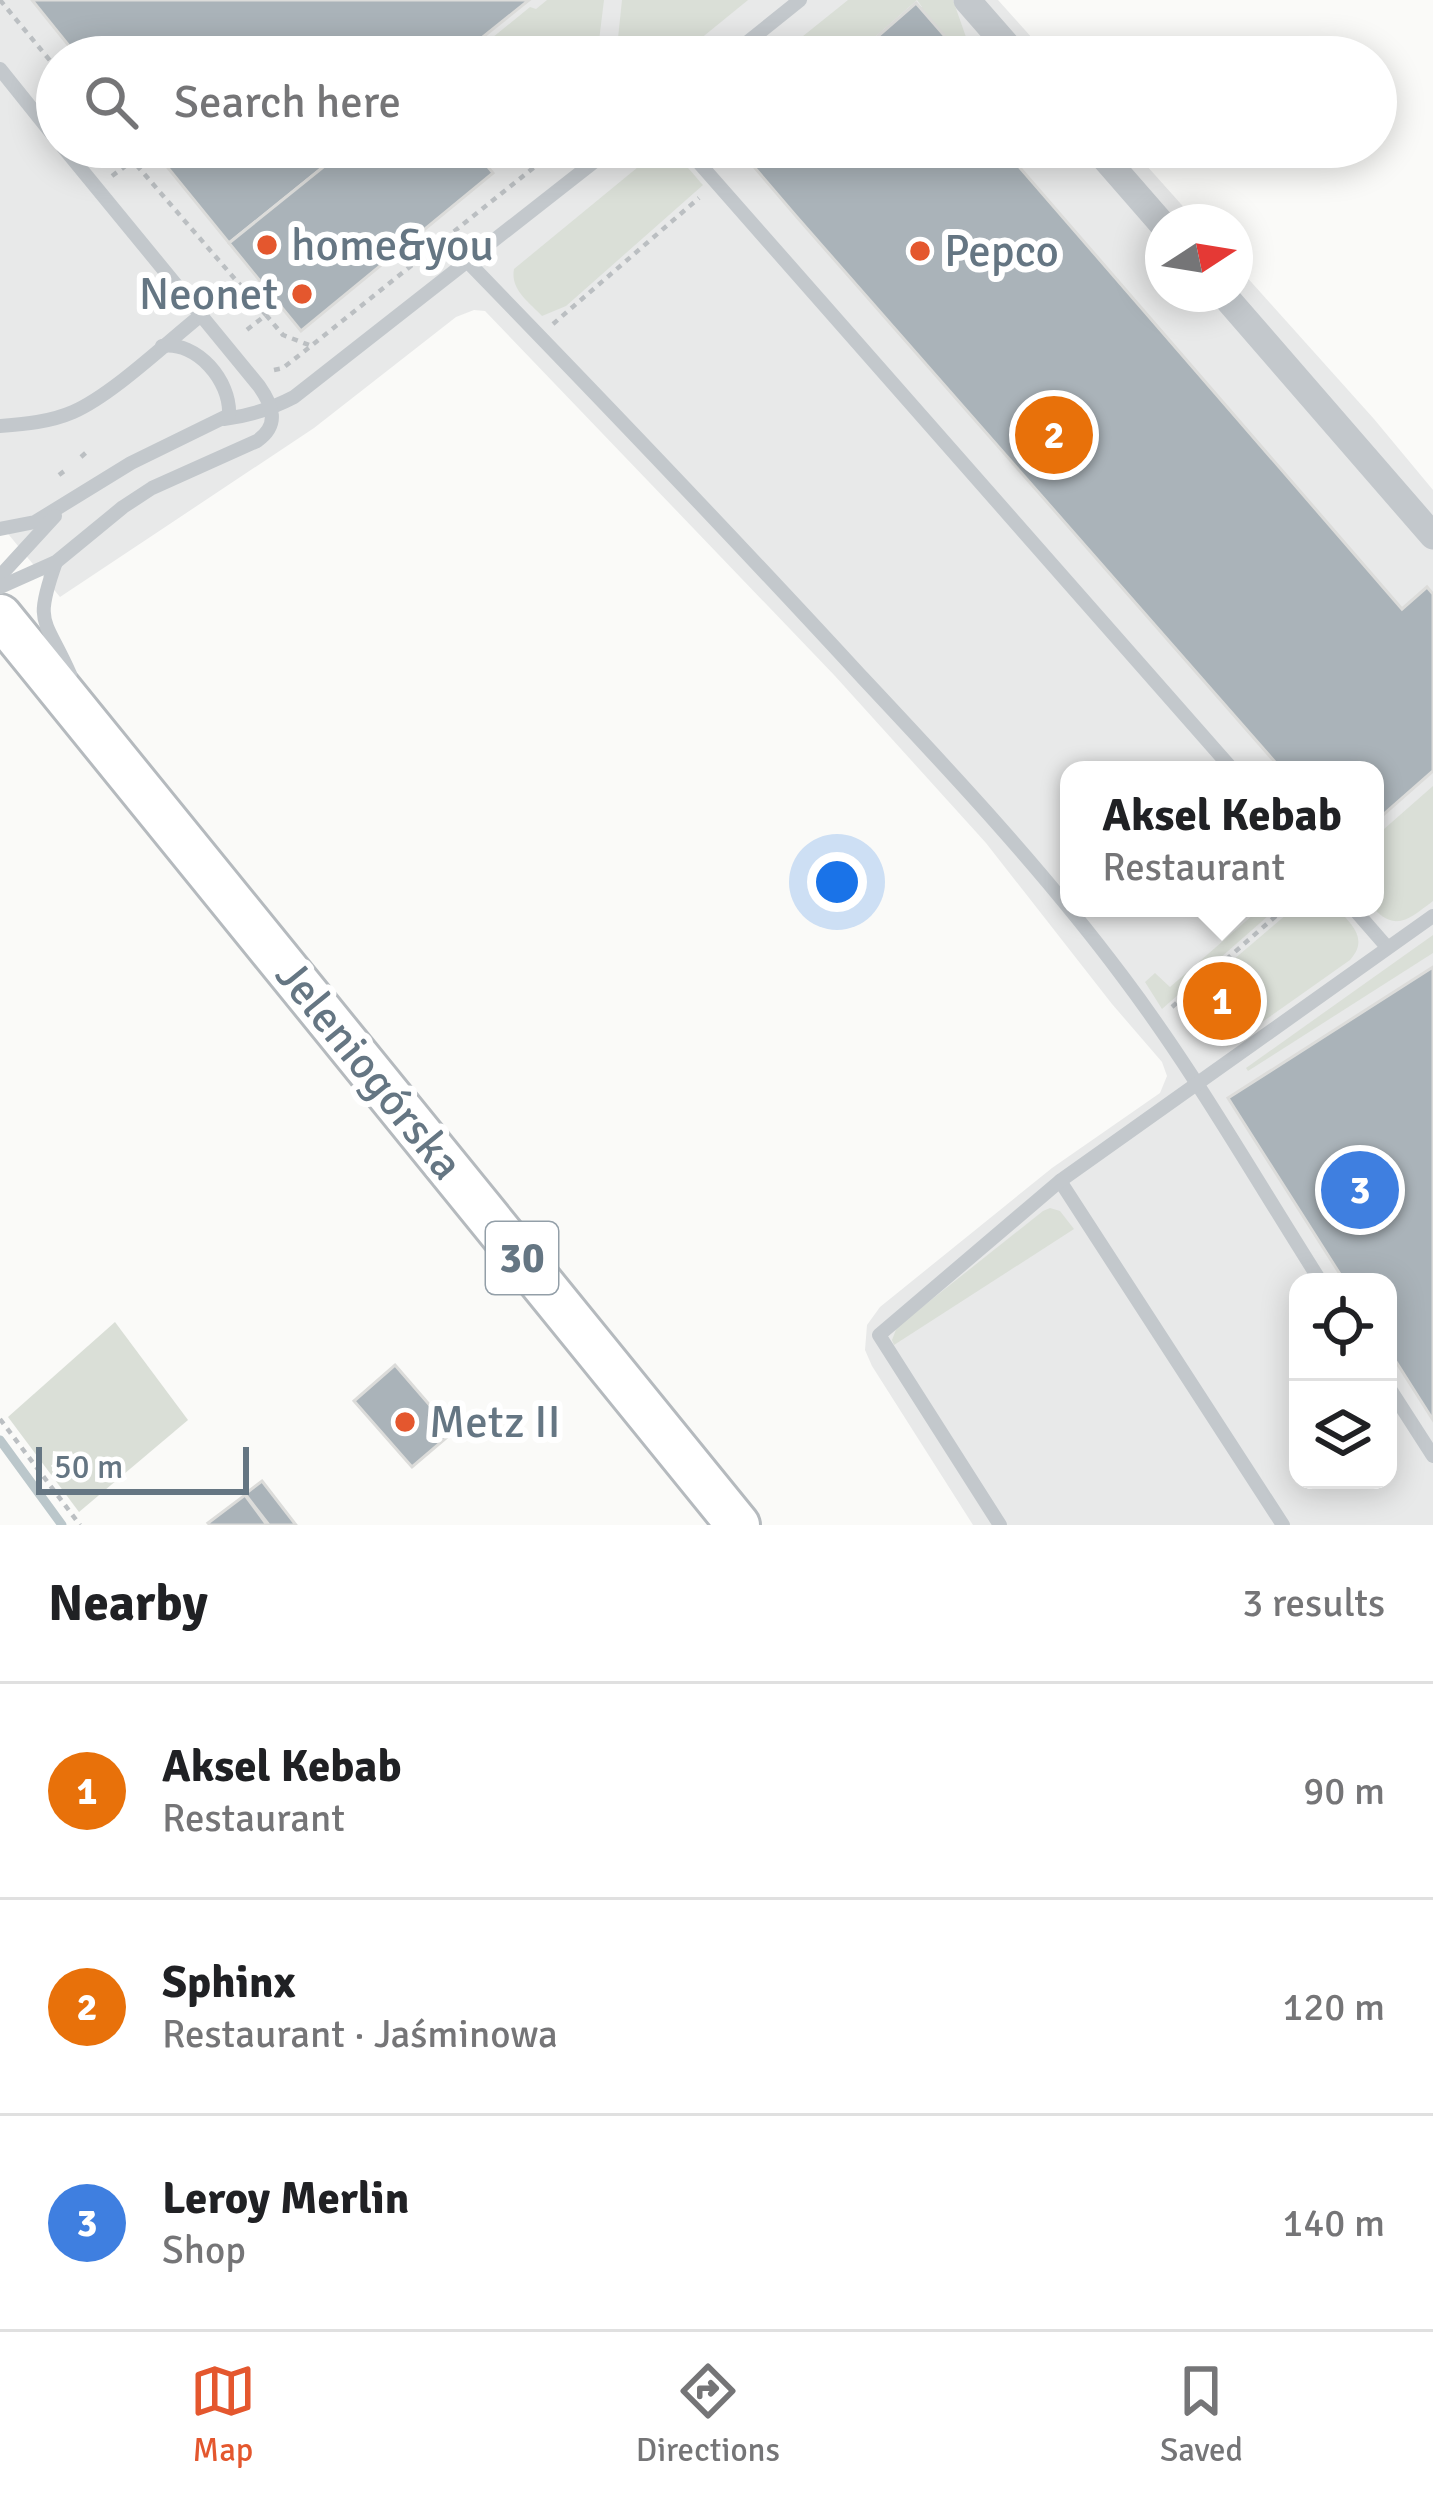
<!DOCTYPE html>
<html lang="en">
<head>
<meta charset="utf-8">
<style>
	:root { --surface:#fff; --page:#f2f2f2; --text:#202124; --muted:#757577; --line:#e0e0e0; --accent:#e4572e }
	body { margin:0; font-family:Signika,sans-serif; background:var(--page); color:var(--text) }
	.controls { position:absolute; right:36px; bottom:36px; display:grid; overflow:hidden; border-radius:24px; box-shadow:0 6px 30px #0003 }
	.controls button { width:108px; height:108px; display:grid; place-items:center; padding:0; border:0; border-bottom:3px solid var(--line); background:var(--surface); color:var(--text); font:60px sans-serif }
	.compass { position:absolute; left:1145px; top:204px; width:108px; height:108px; border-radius:50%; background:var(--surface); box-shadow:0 6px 30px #0003; rotate:78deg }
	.scale { position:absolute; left:36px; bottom:30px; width:213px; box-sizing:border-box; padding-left:12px; border:6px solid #657683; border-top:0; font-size:33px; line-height:42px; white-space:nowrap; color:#657683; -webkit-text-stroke:9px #fff; paint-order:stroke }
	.you { position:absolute; left:837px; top:882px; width:42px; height:42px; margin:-30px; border:9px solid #fff; border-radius:50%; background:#1a73e8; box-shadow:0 0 0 18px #1a73e833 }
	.badge { display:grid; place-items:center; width:78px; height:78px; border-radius:50%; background:var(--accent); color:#fff; font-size:39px; font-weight:700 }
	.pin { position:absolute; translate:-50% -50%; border:6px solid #fff; box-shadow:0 3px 12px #0006 }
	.popup { position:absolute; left:1060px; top:761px; width:324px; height:156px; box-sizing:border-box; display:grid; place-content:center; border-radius:24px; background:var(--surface); filter:drop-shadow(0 3px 9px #0005); font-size:39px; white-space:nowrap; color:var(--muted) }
	.popup b { font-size:45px; color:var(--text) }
	.popup::after { content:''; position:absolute; left:50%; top:100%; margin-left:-24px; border:24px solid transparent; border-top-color:var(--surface) }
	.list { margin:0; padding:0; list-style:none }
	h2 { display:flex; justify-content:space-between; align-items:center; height:156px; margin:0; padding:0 48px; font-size:51px }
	h2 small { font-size:39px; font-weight:400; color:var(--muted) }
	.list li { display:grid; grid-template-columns:78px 1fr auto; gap:36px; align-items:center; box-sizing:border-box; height:216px; padding:0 48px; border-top:3px solid var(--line) }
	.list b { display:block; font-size:45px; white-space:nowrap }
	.list p { margin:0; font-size:39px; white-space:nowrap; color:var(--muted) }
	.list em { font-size:39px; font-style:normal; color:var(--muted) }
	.icon { flex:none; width:66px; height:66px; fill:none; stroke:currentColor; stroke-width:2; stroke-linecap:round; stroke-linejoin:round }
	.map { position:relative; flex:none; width:1433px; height:1525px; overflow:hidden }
	.search { position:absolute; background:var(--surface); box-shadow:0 6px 30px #0003; left:36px; right:36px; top:36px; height:132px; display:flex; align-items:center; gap:30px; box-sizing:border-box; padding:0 42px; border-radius:66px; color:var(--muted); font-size:45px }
	.sheet { height:804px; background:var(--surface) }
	nav { display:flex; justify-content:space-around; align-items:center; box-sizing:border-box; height:168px; border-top:3px solid var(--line); background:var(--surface); font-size:33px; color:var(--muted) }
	nav a { display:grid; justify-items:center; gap:6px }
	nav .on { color:var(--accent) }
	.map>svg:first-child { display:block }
	.built { fill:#e8e9e9; fill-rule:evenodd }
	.green { fill:#dadfd7 }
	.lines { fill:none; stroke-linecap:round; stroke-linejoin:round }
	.stream { stroke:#bbc7cb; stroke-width:9 }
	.building { fill:#aab3b9; stroke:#dcdcda; stroke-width:3 }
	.primary-casing { stroke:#b5babe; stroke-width:48 }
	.path { stroke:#bbbfc2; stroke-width:4.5; stroke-dasharray:6 6; stroke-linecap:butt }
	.lane { stroke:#c3c8cc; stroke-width:14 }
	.street { stroke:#c3c8cc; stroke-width:27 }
	.primary { stroke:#fff; stroke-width:42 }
	.poi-dot { fill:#e4572e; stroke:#fff; stroke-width:4.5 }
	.labels { text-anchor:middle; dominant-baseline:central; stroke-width:12; stroke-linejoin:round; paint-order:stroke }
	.shield { fill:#fff; stroke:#939fa8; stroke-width:3 }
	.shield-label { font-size:42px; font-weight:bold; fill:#657683 }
	.poi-label { font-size:45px; fill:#657683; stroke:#fff; text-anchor:start }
	.street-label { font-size:45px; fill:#657683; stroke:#fff }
</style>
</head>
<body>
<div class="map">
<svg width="1433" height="1525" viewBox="0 0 1433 1525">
	<rect width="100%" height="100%" fill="#fafaf8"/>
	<path class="built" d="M0,0H998L1049,57H57V147H1130L1197,222H1163V294H1235V264L1374,419L1433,490V1525H973L872,1366L865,1350L867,1325L880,1307L1052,1168L1160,1093L1167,1076L1162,1062L1112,1004L986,843L835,676L485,311L474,310L456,317L314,428L60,597L0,524ZM1069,770H1375V908H1069ZM1298,1282H1388V1480H1298Z"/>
	<g class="green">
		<path d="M547,0H604L597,57H499L487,42L530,7L536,9Z"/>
		<path d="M622,0H748L678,57H616Z"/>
		<path d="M848,0H953L973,57H963L920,7H922L917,0L852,57H777Z"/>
		<path d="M659,154C680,153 690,171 703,185L566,306L542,316C529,302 510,290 514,269L649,158Z"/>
		<path d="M1433,786V901C1410,918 1397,933 1373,908L1375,837Z"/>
		<path d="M1261,908H1277L1162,1009L1145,982L1155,973L1170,987Z"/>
		<path d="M1294,908H1337C1352,925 1369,939 1350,960L1227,1047L1214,1028L1249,1004L1234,982L1222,990L1212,978Z"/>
		<path d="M1433,935V953L1248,1071L1246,1068Z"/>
		<path d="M1050,1208L1060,1211L1074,1229L894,1345L892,1340L897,1327L1043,1211Z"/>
		<path d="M115,1322L188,1420L79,1512L8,1417Z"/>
	</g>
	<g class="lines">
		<path class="stream" d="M0,1440L62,1525"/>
	</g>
	<g class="building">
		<path d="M32,0H529L458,57H78Z"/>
		<path d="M916,3L963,57H854Z"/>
		<path d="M151,147H348L229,243Z"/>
		<path d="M348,147H472L493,173L301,331L229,243Z"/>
		<path d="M751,147H1002L1402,609L1427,587L1433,594V771L1375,822V770H1282L796,216L743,154Z"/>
		<path d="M1433,967V1420L1388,1349V1282H1345L1228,1098Z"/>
		<path d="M1233,982L1246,1000L1226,1014L1213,996Z"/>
		<path d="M395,1365L453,1432L412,1467L354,1401Z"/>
		<path d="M262,1481L296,1525H269L245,1494Z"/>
		<path d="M245,1495L267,1525H210L208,1523Z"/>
	</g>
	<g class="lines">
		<defs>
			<path id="primary" d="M0,616L738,1525"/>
		</defs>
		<use href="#primary" class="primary-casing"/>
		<g class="path">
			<path d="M0,0L57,69"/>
			<path d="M121,147L266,315L244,332"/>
			<path d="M112,176L151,147"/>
			<path d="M266,315L283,335L309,345"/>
			<path d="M553,324L699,198"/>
			<path d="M274,370L283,368L311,346L558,148"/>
			<path d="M81,457L89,450"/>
			<path d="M59,475L67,469"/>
			<path d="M1182,999L1216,1048"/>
			<path d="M1172,1007L1285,908"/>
			<path d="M0,1419L80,1525"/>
		</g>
		<g class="lane">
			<path d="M729,57L800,0"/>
			<path d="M0,69L57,140"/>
			<path d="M685,147L1233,770"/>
			<path d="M467,261C600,398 732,536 861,676C952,773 1044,871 1123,977C1196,1074 1256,1180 1321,1282"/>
			<path d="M224,419C250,416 271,409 294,397L613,147"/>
			<path d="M0,426C25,424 50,422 73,412C112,395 165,344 200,316"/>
			<path d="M0,529L35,522L131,463L229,415C231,381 197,341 162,346"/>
			<path d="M56,562C33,626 45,617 70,674"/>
			<path d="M0,576L55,516"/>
			<path d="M0,587L56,562L123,507L152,488L257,441C280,425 273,406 259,386L63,147"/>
			<path d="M1353,908L1387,947"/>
			<path d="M1060,1181L1283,1525"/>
			<path d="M1388,1386L1433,1456"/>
			<path d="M1000,1525L879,1335L1060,1181L1433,916"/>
		</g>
		<g class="street">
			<path d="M967,0L1017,57"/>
			<path d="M1095,147L1163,225"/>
			<path d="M1223,294L1433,536"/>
		</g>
		<use href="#primary" class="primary"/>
	</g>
	<g class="poi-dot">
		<circle cx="267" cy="245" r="12"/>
		<circle cx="920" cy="251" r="12"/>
		<circle cx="302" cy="294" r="12"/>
		<circle cx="405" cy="1422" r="12"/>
	</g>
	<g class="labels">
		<rect class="shield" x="486" y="1222" width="72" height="72" rx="9"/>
		<g class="shield-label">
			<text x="522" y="1258">30</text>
		</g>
		<g class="poi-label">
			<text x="291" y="245">home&amp;you</text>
			<text x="944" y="251">Pepco</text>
			<text x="278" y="294" text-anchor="end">Neonet</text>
			<text x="429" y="1422">Metz II</text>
		</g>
		<g class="street-label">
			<text transform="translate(369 1070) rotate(51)">Jeleniogórska</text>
		</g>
	</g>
</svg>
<div class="controls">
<button><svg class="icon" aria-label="locate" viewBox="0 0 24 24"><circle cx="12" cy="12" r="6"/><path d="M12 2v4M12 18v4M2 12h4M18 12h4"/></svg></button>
<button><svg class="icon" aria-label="layers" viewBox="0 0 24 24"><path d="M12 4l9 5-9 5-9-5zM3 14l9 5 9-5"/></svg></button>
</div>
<svg class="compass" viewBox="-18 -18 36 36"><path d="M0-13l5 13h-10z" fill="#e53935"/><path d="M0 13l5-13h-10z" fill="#757577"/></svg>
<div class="scale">50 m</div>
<div class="you"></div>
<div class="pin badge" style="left:1222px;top:1001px;background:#e8710a">1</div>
<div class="popup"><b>Aksel Kebab</b>Restaurant</div>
<div class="pin badge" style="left:1054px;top:435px;background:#e8710a">2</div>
<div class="pin badge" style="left:1360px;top:1190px;background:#3f7fe0">3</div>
<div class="search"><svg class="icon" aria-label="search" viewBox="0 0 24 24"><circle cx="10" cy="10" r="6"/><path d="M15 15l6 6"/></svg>Search here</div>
</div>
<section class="sheet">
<h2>Nearby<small>3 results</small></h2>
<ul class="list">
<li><span class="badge" style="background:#e8710a">1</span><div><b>Aksel Kebab</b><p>Restaurant</p></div><em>90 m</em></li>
<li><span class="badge" style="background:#e8710a">2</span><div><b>Sphinx</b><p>Restaurant · Jaśminowa</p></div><em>120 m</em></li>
<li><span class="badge" style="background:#3f7fe0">3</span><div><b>Leroy Merlin</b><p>Shop</p></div><em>140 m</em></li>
</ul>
</section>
<nav>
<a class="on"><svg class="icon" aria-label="map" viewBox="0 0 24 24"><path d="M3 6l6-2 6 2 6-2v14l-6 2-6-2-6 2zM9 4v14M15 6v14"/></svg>Map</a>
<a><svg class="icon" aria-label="directions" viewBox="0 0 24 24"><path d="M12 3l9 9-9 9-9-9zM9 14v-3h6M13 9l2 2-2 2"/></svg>Directions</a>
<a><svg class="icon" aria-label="saved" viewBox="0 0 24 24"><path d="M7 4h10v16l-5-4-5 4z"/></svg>Saved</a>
</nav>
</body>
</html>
